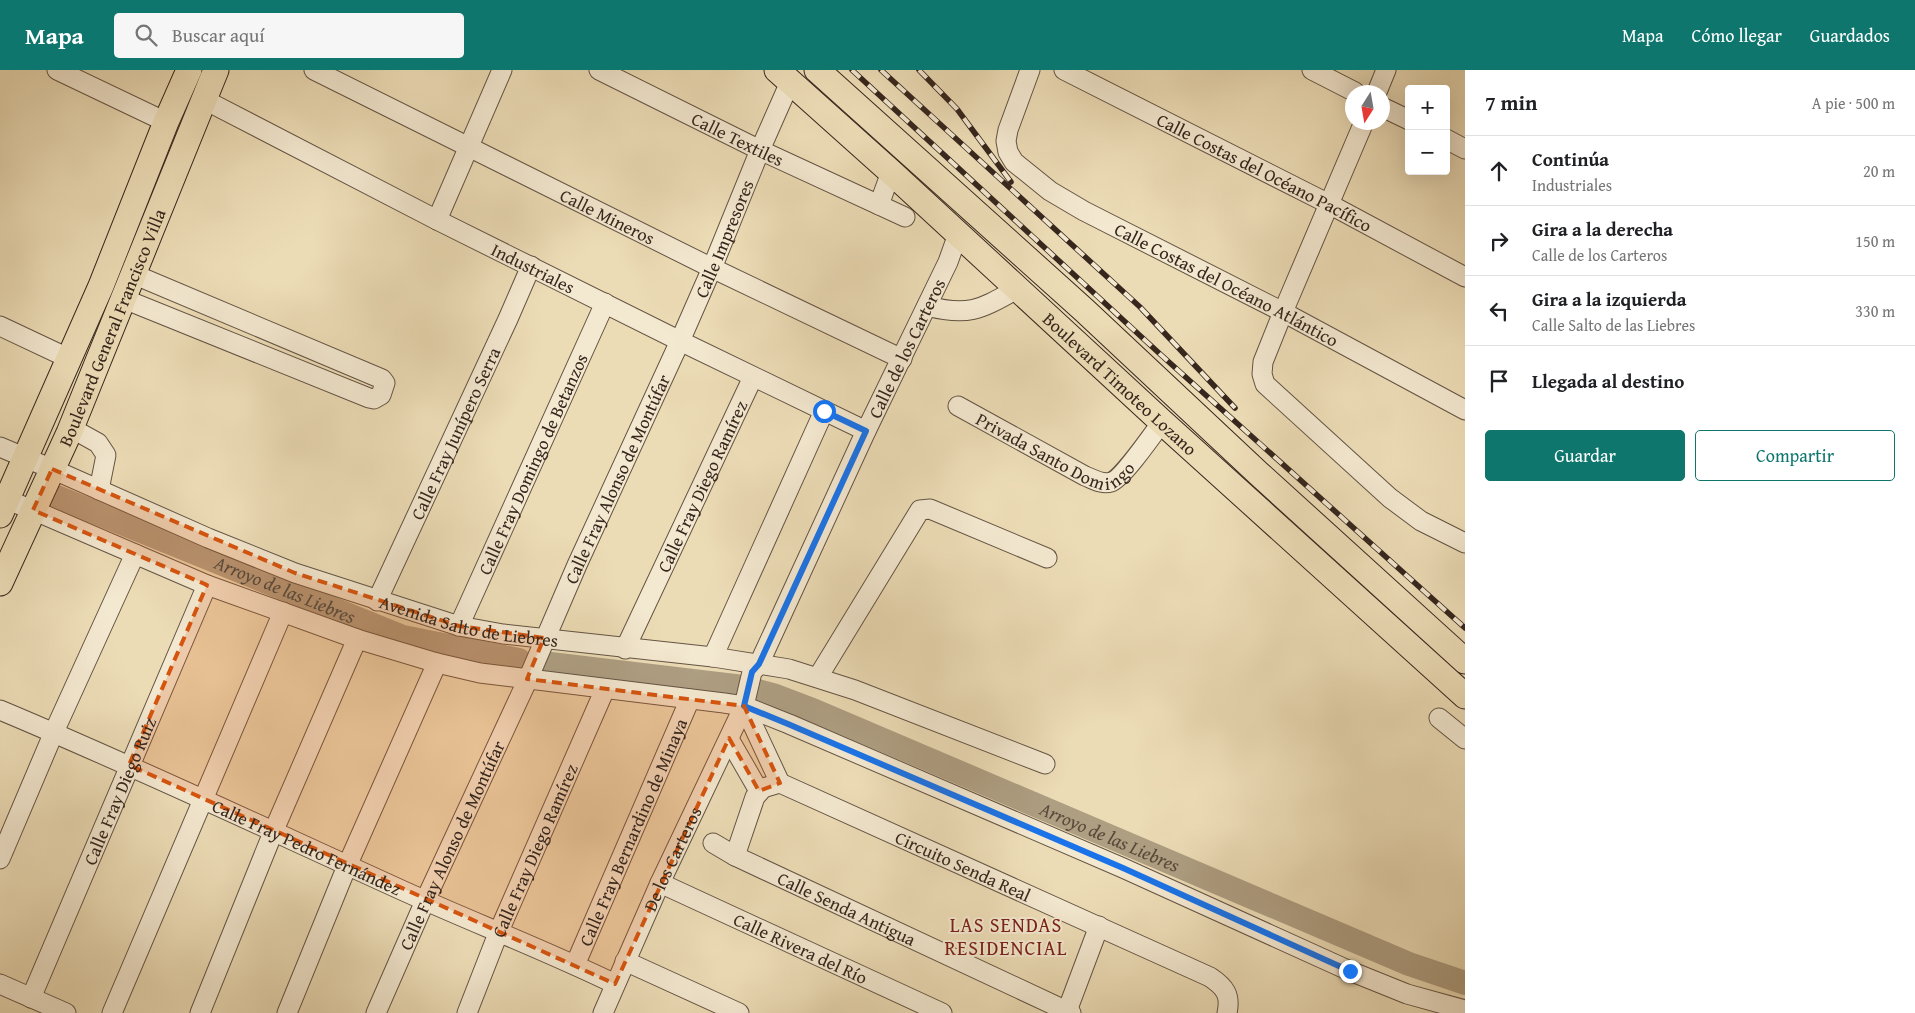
<!DOCTYPE html>
<html lang="es">
<head>
<meta charset="utf-8">
<style>
	:root { --surface:#fff; --page:#f6f6f6; --text:#202124; --muted:#757577; --line:#e0e0e0; --accent:#0f766e }
	body { margin:0; font-family:"Gentium Book Plus",serif; background:var(--page); color:var(--text) }
	.controls { position:absolute; right:15px; top:15px; display:grid; overflow:hidden; border-radius:5px; box-shadow:0 5px 20px #0002 }
	.controls button { width:45px; height:45px; display:grid; place-items:center; padding:0; border:0; border-bottom:1px solid var(--line); background:var(--surface); color:var(--text); font:25px sans-serif }
	.compass { position:absolute; left:1345px; top:15px; width:45px; height:45px; border-radius:50%; background:var(--surface); box-shadow:0 5px 20px #0002; rotate:191deg }
	.stop { position:absolute; width:15px; height:15px; margin:-11px; border:4px solid #1a73e8; border-radius:50%; background:#fff }
	.stop.end { background:#1a73e8; border-color:#fff; box-shadow:0 1px 5px #0008 }
	.list { margin:0; padding:0; list-style:none }
	h2 { display:flex; justify-content:space-between; align-items:center; height:65px; margin:0; padding:0 20px; font-size:21px }
	h2 small { font-size:16px; font-weight:400; color:var(--muted) }
	.list li { display:grid; grid-template-columns:32px 1fr auto; gap:15px; align-items:center; box-sizing:border-box; height:70px; padding:0 20px; border-top:1px solid var(--line) }
	.list b { display:block; font-size:19px; white-space:nowrap }
	.list p { margin:0; font-size:16px; white-space:nowrap; color:var(--muted) }
	.list em { font-size:16px; font-style:normal; color:var(--muted) }
	.actions { display:flex; gap:10px; padding:15px 20px }
	.actions a { flex:1; padding:11px 0; border:1px solid var(--accent); border-radius:5px; text-align:center; font-size:18px; color:var(--accent) }
	.actions .main { background:var(--accent); color:#fff }
	.icon { flex:none; width:28px; height:28px; fill:none; stroke:currentColor; stroke-width:2; stroke-linecap:round; stroke-linejoin:round }
	.map { position:relative; flex:none; width:1465px; height:943px; overflow:hidden }
	header { display:flex; align-items:center; gap:30px; box-sizing:border-box; height:70px; padding:0 25px; background:var(--accent); color:#fff }
	header strong { font-size:24px }
	nav { display:flex; gap:28px; margin-inline-start:auto; font-size:18px }
	.search { width:350px; height:45px; background:var(--page); display:flex; align-items:center; gap:12px; box-sizing:border-box; padding:0 18px; border-radius:5px; color:var(--muted); font-size:19px }
	main { display:flex }
	aside { flex:1; background:var(--surface) }
	.map>svg:first-child { display:block }
	.lines { fill:none; stroke-linecap:round; stroke-linejoin:round }
	.river { stroke:#ae9e82; stroke-width:24 }
	.minor-casing { stroke:#645443; stroke-width:21 }
	.major-casing { stroke:#36261d; stroke-width:27 }
	.minor { stroke:#f3e8d0; stroke-width:19 }
	.major { stroke:#ecdcb6; stroke-width:25 }
	.rail-casing { stroke:#36261d; stroke-width:5.5 }
	.rail { stroke:#f3e8d0; stroke-width:4; stroke-dasharray:11; stroke-linecap:butt }
	.route { stroke:#1a73e8; stroke-width:6 }
	.marked { fill:#d6540e; fill-opacity:0.2; stroke:#d6540e; stroke-width:4; stroke-dasharray:10 6; stroke-linejoin:round }
	.labels { text-anchor:middle; dominant-baseline:central; stroke-width:4; stroke-linejoin:round; paint-order:stroke }
	.street-label { font-size:18px; fill:#36261d; stroke:#f3e8d0 }
	.water-label { font-size:19px; font-style:italic; fill:#5a4a3b; stroke:#f3e8d0 }
	.quarter-label { font-size:20px; letter-spacing:1px; fill:#7a1f14; stroke:#f3e8d0 }
</style>
</head>
<body>
<header>
<strong>Mapa</strong>
<div class="search"><svg class="icon" aria-label="search" viewBox="0 0 24 24"><circle cx="10" cy="10" r="6"/><path d="M15 15l6 6"/></svg>Buscar aquí</div>
<nav><a>Mapa</a><a>Cómo llegar</a><a>Guardados</a></nav>
</header>
<main>
<div class="map">
<svg width="1465" height="943" viewBox="0 0 1465 943">
	<rect width="100%" height="100%" fill="#ecdcb6"/>
	<filter id="stains"><feTurbulence type="fractalNoise" baseFrequency=".004" numOctaves="4"/><feColorMatrix values="0 0 0 0 .2 0 0 0 0 .09 0 0 0 0 .02 0 0 0 .5 -.17"/></filter>
	<radialGradient id="worn" r=".72"><stop offset=".6" stop-color="#630" stop-opacity="0"/><stop offset="1" stop-color="#630" stop-opacity=".3"/></radialGradient>
	<g class="lines">
		<g class="river">
			<path id="s1" d="M57,427L403,567L519,590"/>
			<path d="M542,593L743,617"/>
			<path id="s2" d="M754,620L773,625L815,641L1409,894L1465,913"/>
		</g>
		<defs>
			<g id="minor">
				<path d="M57,0L166,52"/>
				<path id="s3" d="M314,0L712,198L902,289"/>
				<path id="s4" d="M599,0L760,80L905,147"/>
				<path id="s5" d="M1030,0L1008,60L1006,71L1008,82L1014,92L1050,121L1084,141L1283,242L1465,340"/>
				<path id="s6" d="M1064,0L1329,134L1465,207"/>
				<path d="M1312,0L1355,22"/>
				<path d="M1377,22L1386,0"/>
				<path id="s7" d="M203,29L437,150L680,271L866,361"/>
				<path d="M1382,37L1409,50"/>
				<path d="M1364,52L1283,242L1263,292L1262,304L1265,314L1390,428L1421,451L1465,473"/>
				<path d="M1446,69L1465,79"/>
				<path d="M879,135L891,102"/>
				<path d="M437,150L502,0"/>
				<path d="M124,229L369,328L374,329L381,325L385,313L382,309L133,204"/>
				<path d="M927,236C969,247 981,239 1017,219"/>
				<path d="M0,256L70,289"/>
				<path id="s8" d="M958,336L1085,406C1093,409 1102,415 1111,412C1121,410 1154,363 1162,352"/>
				<path d="M71,358L98,373L106,385L99,420"/>
				<path id="s9" d="M0,377L52,399L208,468L295,503L459,556L503,564L713,587L789,599L855,620L1045,694"/>
				<path d="M0,427L33,440L207,515L357,569L437,593L480,603L724,633L744,636L789,654L1123,798L1350,901L1407,924L1465,940"/>
				<path id="s10" d="M377,531L508,249L531,196"/>
				<path id="s11" d="M459,556L605,233"/>
				<path id="s12" d="M625,579L753,307"/>
				<path d="M713,587L824,341"/>
				<path d="M818,607L920,440L930,439L1047,488"/>
				<path id="s13" d="M744,636L780,713L1210,907C1225,917 1231,925 1227,943"/>
				<path id="s14" d="M0,640C134,696 265,758 397,818C469,851 543,879 615,914"/>
				<path d="M1439,648L1465,669"/>
				<path d="M729,669L759,721"/>
				<path id="s15" d="M713,773L735,786L1071,943"/>
				<path d="M735,786L755,727L763,718L780,713"/>
				<path d="M0,789L54,662L135,484"/>
				<path id="s16" d="M660,813L942,943"/>
				<path d="M625,891L739,943"/>
				<path id="s17" d="M575,895L690,629"/>
				<path d="M0,914L66,943"/>
				<path id="s18" d="M31,928L207,515"/>
				<path d="M1067,941L1099,856"/>
				<path d="M112,943L283,542"/>
				<path d="M200,943L274,760L357,569"/>
				<path d="M287,943L347,796L437,593"/>
				<path id="s19" d="M376,943L425,831L528,609L577,495L680,271L712,198L760,80L790,12"/>
				<path id="s20" d="M467,943L499,861L605,619"/>
				<path id="s21" d="M603,943L660,813L744,636L752,602L759,594L866,361L948,192L958,164"/>
			</g>
			<g id="major">
				<path id="s22" d="M777,0L891,102L1162,352L1465,626"/>
				<path d="M817,0L1084,240L1258,403L1465,591"/>
				<path d="M0,445L101,216L166,52L189,0"/>
				<path id="s23" d="M0,513L69,363L216,0"/>
			</g>
		</defs>
		<use href="#minor" class="minor-casing"/>
		<use href="#major" class="major-casing"/>
		<use href="#minor" class="minor"/>
		<use href="#major" class="major"/>
		<defs>
			<g id="rail">
				<path d="M852,0L1160,284L1465,558"/>
				<path d="M881,0L1140,237L1235,338"/>
				<path d="M919,0L957,39L1011,112"/>
			</g>
		</defs>
		<use href="#rail" class="rail-casing"/>
		<use href="#rail" class="rail"/>
	</g>
	<g class="lines">
		<path class="route" d="M824,341L866,361L759,594L752,602L744,636L788,654L1123,798L1350,901"/>
	</g>
	<path class="marked" d="M52,399L295,503L459,556L544,568L527,609L744,636L780,713L759,721L729,668L615,914L129,695L207,515L33,440Z"/>
	<g class="labels">
		<g class="street-label">
			<text stroke="none"><textPath href="#s4" startOffset="155">Calle Textiles</textPath></text>
			<text stroke="none"><textPath href="#s6" startOffset="225">Calle Costas del Océano Pacífico</textPath></text>
			<text stroke="none"><textPath href="#s3" startOffset="328">Calle Mineros</textPath></text>
			<text stroke="none"><textPath href="#s19" startOffset="849">Calle Impresores</textPath></text>
			<text stroke="none"><textPath href="#s7" startOffset="371">Industriales</textPath></text>
			<text stroke="none"><textPath href="#s5" startOffset="344">Calle Costas del Océano Atlántico</textPath></text>
			<text stroke="none"><textPath href="#s23" startOffset="279">Boulevard General Francisco Villa</textPath></text>
			<text stroke="none"><textPath href="#s21" startOffset="732">Calle de los Carteros</textPath></text>
			<text stroke="none"><textPath href="#s22" startOffset="465">Boulevard Timoteo Lozano</textPath></text>
			<text stroke="none"><textPath href="#s10" startOffset="185">Calle Fray Junípero Serra</textPath></text>
			<text stroke="none"><textPath href="#s8" startOffset="111">Privada Santo Domingo</textPath></text>
			<text stroke="none"><textPath href="#s11" startOffset="178">Calle Fray Domingo de Betanzos</textPath></text>
			<text stroke="none"><textPath href="#s19" startOffset="586">Calle Fray Alonso de Montúfar</textPath></text>
			<text stroke="none"><textPath href="#s12" startOffset="180">Calle Fray Diego Ramírez</textPath></text>
			<text stroke="none"><textPath href="#s9" startOffset="502">Avenida Salto de Liebres</textPath></text>
			<text stroke="none"><textPath href="#s18" startOffset="225">Calle Fray Diego Ruiz</textPath></text>
			<text stroke="none"><textPath href="#s17" startOffset="145">Calle Fray Bernardino de Minaya</textPath></text>
			<text stroke="none"><textPath href="#s19" startOffset="184">Calle Fray Alonso de Montúfar</textPath></text>
			<text stroke="none"><textPath href="#s14" startOffset="336">Calle Fray Pedro Fernández</textPath></text>
			<text stroke="none"><textPath href="#s20" startOffset="176">Calle Fray Diego Ramírez</textPath></text>
			<text stroke="none"><textPath href="#s21" startOffset="169">De los Carteros</textPath></text>
			<text stroke="none"><textPath href="#s13" startOffset="286">Circuito Senda Real</textPath></text>
			<text stroke="none"><textPath href="#s15" startOffset="149">Calle Senda Antigua</textPath></text>
			<text stroke="none"><textPath href="#s16" startOffset="155">Calle Rivera del Río</textPath></text>
		</g>
		<g class="water-label">
			<text stroke="none"><textPath href="#s1" startOffset="246">Arroyo de las Liebres</textPath></text>
			<text stroke="none"><textPath href="#s2" startOffset="385">Arroyo de las Liebres</textPath></text>
		</g>
		<g class="quarter-label">
			<text x="1006" y="854">LAS SENDAS<tspan x="1006" dy="23">RESIDENCIAL</tspan></text>
		</g>
	</g>
	<rect width="100%" height="100%" filter="url(#stains)"/>
	<rect width="100%" height="100%" fill="url(#worn)"/>
</svg>
<div class="controls">
<button>+</button>
<button>−</button>
</div>
<svg class="compass" viewBox="-18 -18 36 36"><path d="M0-13l5 13h-10z" fill="#e53935"/><path d="M0 13l5-13h-10z" fill="#757577"/></svg>
<div class="stop" style="left:824px;top:341px"></div>
<div class="stop end" style="left:1350px;top:901px"></div>
</div>
<aside>
<h2>7 min<small>A pie · 500 m</small></h2>
<ul class="list">
<li><svg class="icon" aria-label="ahead" viewBox="0 0 24 24"><path d="M12 20V5M6 11l6-6 6 6"/></svg><div><b>Continúa</b><p>Industriales</p></div><em>20 m</em></li>
<li><svg class="icon" aria-label="right" viewBox="0 0 24 24"><path d="M7 20v-9h11M14 6l5 5-5 5"/></svg><div><b>Gira a la derecha</b><p>Calle de los Carteros</p></div><em>150 m</em></li>
<li><svg class="icon" aria-label="left" viewBox="0 0 24 24"><path d="M17 20v-9H6M10 6l-5 5 5 5"/></svg><div><b>Gira a la izquierda</b><p>Calle Salto de las Liebres</p></div><em>330 m</em></li>
<li><svg class="icon" aria-label="arrive" viewBox="0 0 24 24"><path d="M6 21V4h12l-3 4 3 4H6"/></svg><div><b>Llegada al destino</b></div></li>
</ul>
<div class="actions"><a class="main">Guardar</a><a>Compartir</a></div>
</aside>
</main>
</body>
</html>
